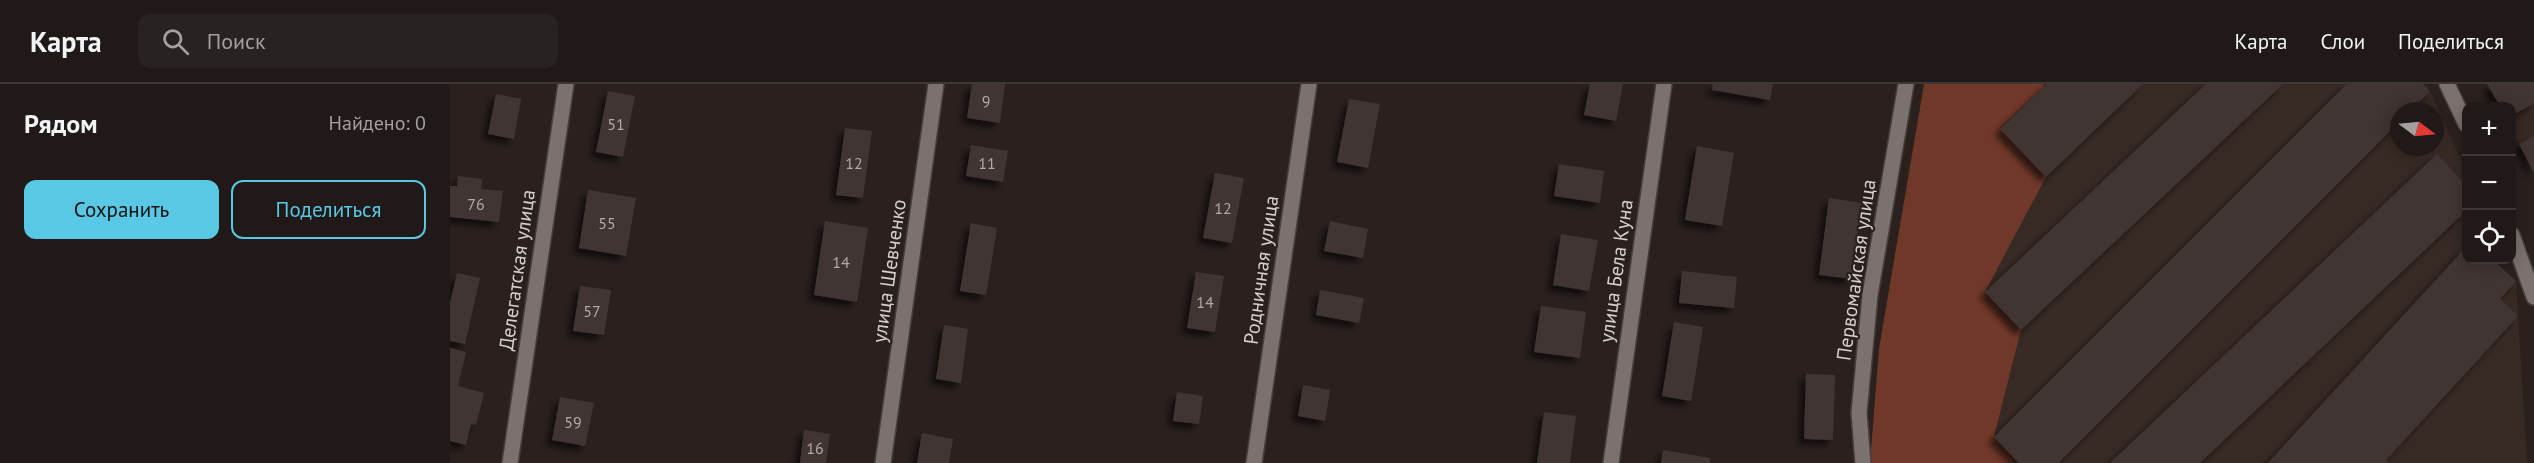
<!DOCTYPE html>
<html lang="ru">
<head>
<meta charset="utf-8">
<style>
	:root { --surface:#201917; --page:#282220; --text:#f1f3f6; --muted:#a2a0a1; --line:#3d3836; --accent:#58c8e4 }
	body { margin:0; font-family:"PT Sans",sans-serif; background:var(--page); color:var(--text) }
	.controls { position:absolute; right:18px; top:18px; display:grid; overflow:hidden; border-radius:12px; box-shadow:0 3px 15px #0003 }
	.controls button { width:54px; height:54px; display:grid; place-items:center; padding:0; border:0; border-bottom:2px solid var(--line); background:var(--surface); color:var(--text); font:30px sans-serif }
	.compass { position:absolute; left:1940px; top:18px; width:54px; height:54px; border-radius:50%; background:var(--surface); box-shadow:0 3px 15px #0003; rotate:106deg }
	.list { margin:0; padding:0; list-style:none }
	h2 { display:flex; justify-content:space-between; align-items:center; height:78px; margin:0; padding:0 24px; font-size:26px }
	h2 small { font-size:20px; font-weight:400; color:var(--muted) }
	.actions { display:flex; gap:12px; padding:18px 24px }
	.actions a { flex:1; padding:14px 0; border:2px solid var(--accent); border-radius:12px; text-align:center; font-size:21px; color:var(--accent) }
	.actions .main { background:var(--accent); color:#111 }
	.icon { flex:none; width:33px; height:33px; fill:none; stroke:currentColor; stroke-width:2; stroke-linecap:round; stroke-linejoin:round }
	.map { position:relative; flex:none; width:2084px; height:379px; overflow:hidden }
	header { display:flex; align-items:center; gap:36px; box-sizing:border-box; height:84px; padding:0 30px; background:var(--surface); border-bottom:2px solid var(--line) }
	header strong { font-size:28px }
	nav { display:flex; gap:33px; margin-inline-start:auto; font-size:21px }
	.search { width:420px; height:54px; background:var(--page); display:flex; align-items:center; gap:15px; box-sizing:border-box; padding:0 21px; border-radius:12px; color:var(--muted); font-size:22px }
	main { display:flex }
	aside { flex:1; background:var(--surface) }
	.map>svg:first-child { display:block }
	.built { fill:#372924; fill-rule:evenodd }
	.forest { fill:#703828 }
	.building { fill:#3f3633; filter:url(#shadow) }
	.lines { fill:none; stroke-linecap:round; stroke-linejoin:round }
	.minor-casing { stroke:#453e3c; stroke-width:18 }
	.tertiary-casing { stroke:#453e3c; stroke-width:18 }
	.minor { stroke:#7b716e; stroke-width:15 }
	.tertiary { stroke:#7b716e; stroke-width:15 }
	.labels { text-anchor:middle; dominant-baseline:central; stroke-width:4.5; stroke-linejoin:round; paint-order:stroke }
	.number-label { font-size:16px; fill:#b0aaa8 }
	.street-label { font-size:20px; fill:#d6d0cf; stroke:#2a211f }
</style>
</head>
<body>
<header>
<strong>Карта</strong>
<div class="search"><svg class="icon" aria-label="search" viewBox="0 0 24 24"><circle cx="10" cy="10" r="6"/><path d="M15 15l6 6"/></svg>Поиск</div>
<nav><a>Карта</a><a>Слои</a><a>Поделиться</a></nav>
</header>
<main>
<aside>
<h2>Рядом<small>Найдено: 0</small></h2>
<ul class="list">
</ul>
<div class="actions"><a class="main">Сохранить</a><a>Поделиться</a></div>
</aside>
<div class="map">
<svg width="2084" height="379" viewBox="0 0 2084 379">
	<defs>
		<filter id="shadow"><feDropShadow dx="-5.5" dy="5.5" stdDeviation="3" flood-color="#0009"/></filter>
	</defs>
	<rect width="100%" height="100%" fill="#2a211f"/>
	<g class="built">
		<path d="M1594,0H1973L1980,7L2016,87V176H2043L2066,197L2077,379H1569L1544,353L1571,246L1535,208L1596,93L1550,45L1593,4ZM1949,27H1985V63H1949Z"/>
		<path d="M2037,0H2084V89L2062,45V22H2050Z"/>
	</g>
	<path class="forest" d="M1474,0H1594L1593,4L1550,44L1596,93L1535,208L1571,246L1544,353L1569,379H1420L1429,265Z"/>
	<g class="building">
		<path d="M522,0H555L550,39L517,34Z"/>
		<path d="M1140,0H1173L1166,37L1134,31Z"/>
		<path d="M1263,0H1323L1320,16L1262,6Z"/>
		<path d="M1597,0H1693L1596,93L1550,45Z"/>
		<path d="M1756,0H1833L1571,246L1535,208Z"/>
		<path d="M1897,0H1973L1980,7L1960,27H1949V38L1608,379H1569L1544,353Z"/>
		<path d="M2037,0H2084V19L2062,32V22H2050Z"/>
		<path d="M158,7L185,12L173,73L146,68Z"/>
		<path d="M46,10L71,15L64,55L38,50Z"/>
		<path d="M899,15L930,20L918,84L887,78Z"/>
		<path d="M395,44L422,47L413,114L386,111Z"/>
		<path d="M2084,52V89L2069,60Z"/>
		<path d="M521,61L558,67L553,98L516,92Z"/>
		<path d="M1247,62L1284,69L1272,142L1235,136Z"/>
		<path d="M1987,70L2016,101V127L1750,379H1660Z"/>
		<path d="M1109,80L1154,87L1150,119L1104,112Z"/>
		<path d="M765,89L794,94L782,159L753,154Z"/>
		<path d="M8,92L32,95L31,105L53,107L49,138L0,133V102H7Z"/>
		<path d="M138,106L186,114L176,172L129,164Z"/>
		<path d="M1379,114L1412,119L1402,195L1369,191Z"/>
		<path d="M375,137L418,144L407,218L364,211Z"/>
		<path d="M880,137L918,145L913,174L874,167Z"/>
		<path d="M521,139L547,144L536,211L510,207Z"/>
		<path d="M1111,150L1148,156L1139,207L1103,201Z"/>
		<path d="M2016,163V176H2043L2066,197L2050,215L2068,232L1936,376L1939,379H1818Z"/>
		<path d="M1232,187L1287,193L1284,224L1229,219Z"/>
		<path d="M746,188L774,192L765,248L737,244Z"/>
		<path d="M7,189L30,194L15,260L0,257V219Z"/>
		<path d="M130,202L161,206L154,251L123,247Z"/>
		<path d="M870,206L914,214L909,239L866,231Z"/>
		<path d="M1091,222L1136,228L1130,274L1084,268Z"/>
		<path d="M1224,238L1253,243L1241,317L1212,312Z"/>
		<path d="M494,241L518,245L511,299L486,295Z"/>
		<path d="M0,264L16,268L8,302L34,309L26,341L21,340L16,361L0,357Z"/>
		<path d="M1356,290L1385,291L1383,356L1354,355Z"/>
		<path d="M853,301L880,306L875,337L848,332Z"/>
		<path d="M727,308L753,312L749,340L723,337Z"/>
		<path d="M110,313L144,319L135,362L102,356Z"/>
		<path d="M1094,328L1126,332L1120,379H1087Z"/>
		<path d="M354,346L380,350L376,379H350Z"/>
		<path d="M472,349L503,355L499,379H467Z"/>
		<path d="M1213,366L1260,374V379H1211Z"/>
	</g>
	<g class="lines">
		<defs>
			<g id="minor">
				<path d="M60,379L116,0"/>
				<path d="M433,379L486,0"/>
				<path d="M804,379L859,0"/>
				<path d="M1161,379L1214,0"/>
				<path d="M1413,379L1409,329L1420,211L1456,0"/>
			</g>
			<g id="tertiary">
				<path d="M1997,0L2016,40"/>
				<path d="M2062,151L2084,213"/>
			</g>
		</defs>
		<use href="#minor" class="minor-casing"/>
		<use href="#tertiary" class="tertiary-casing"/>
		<use href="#minor" class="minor"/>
		<use href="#tertiary" class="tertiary"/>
	</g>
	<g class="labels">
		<g class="number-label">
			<text x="536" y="17">9</text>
			<text x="166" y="40">51</text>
			<text x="404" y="79">12</text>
			<text x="537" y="79">11</text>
			<text x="26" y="120">76</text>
			<text x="773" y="124">12</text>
			<text x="157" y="139">55</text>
			<text x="391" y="178">14</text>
			<text x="755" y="218">14</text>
			<text x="142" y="227">57</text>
			<text x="123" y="338">59</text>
			<text x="365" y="364">16</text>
		</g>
		<g class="street-label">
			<text transform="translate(67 186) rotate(-82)">Делегатская улица</text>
			<text transform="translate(811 186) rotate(-82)">Родничная улица</text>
			<text transform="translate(1406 186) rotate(-82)">Первомайская улица</text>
			<text transform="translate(439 187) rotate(-82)">улица Шевченко</text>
			<text transform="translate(1166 187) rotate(-82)">улица Бела Куна</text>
		</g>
	</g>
</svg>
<div class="controls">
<button>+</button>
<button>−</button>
<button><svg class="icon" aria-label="locate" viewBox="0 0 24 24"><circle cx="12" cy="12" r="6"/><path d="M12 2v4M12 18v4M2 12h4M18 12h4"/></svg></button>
</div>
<svg class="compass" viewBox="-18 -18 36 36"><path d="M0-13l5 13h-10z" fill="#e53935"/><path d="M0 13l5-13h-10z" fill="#a2a0a1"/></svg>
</div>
</main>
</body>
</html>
